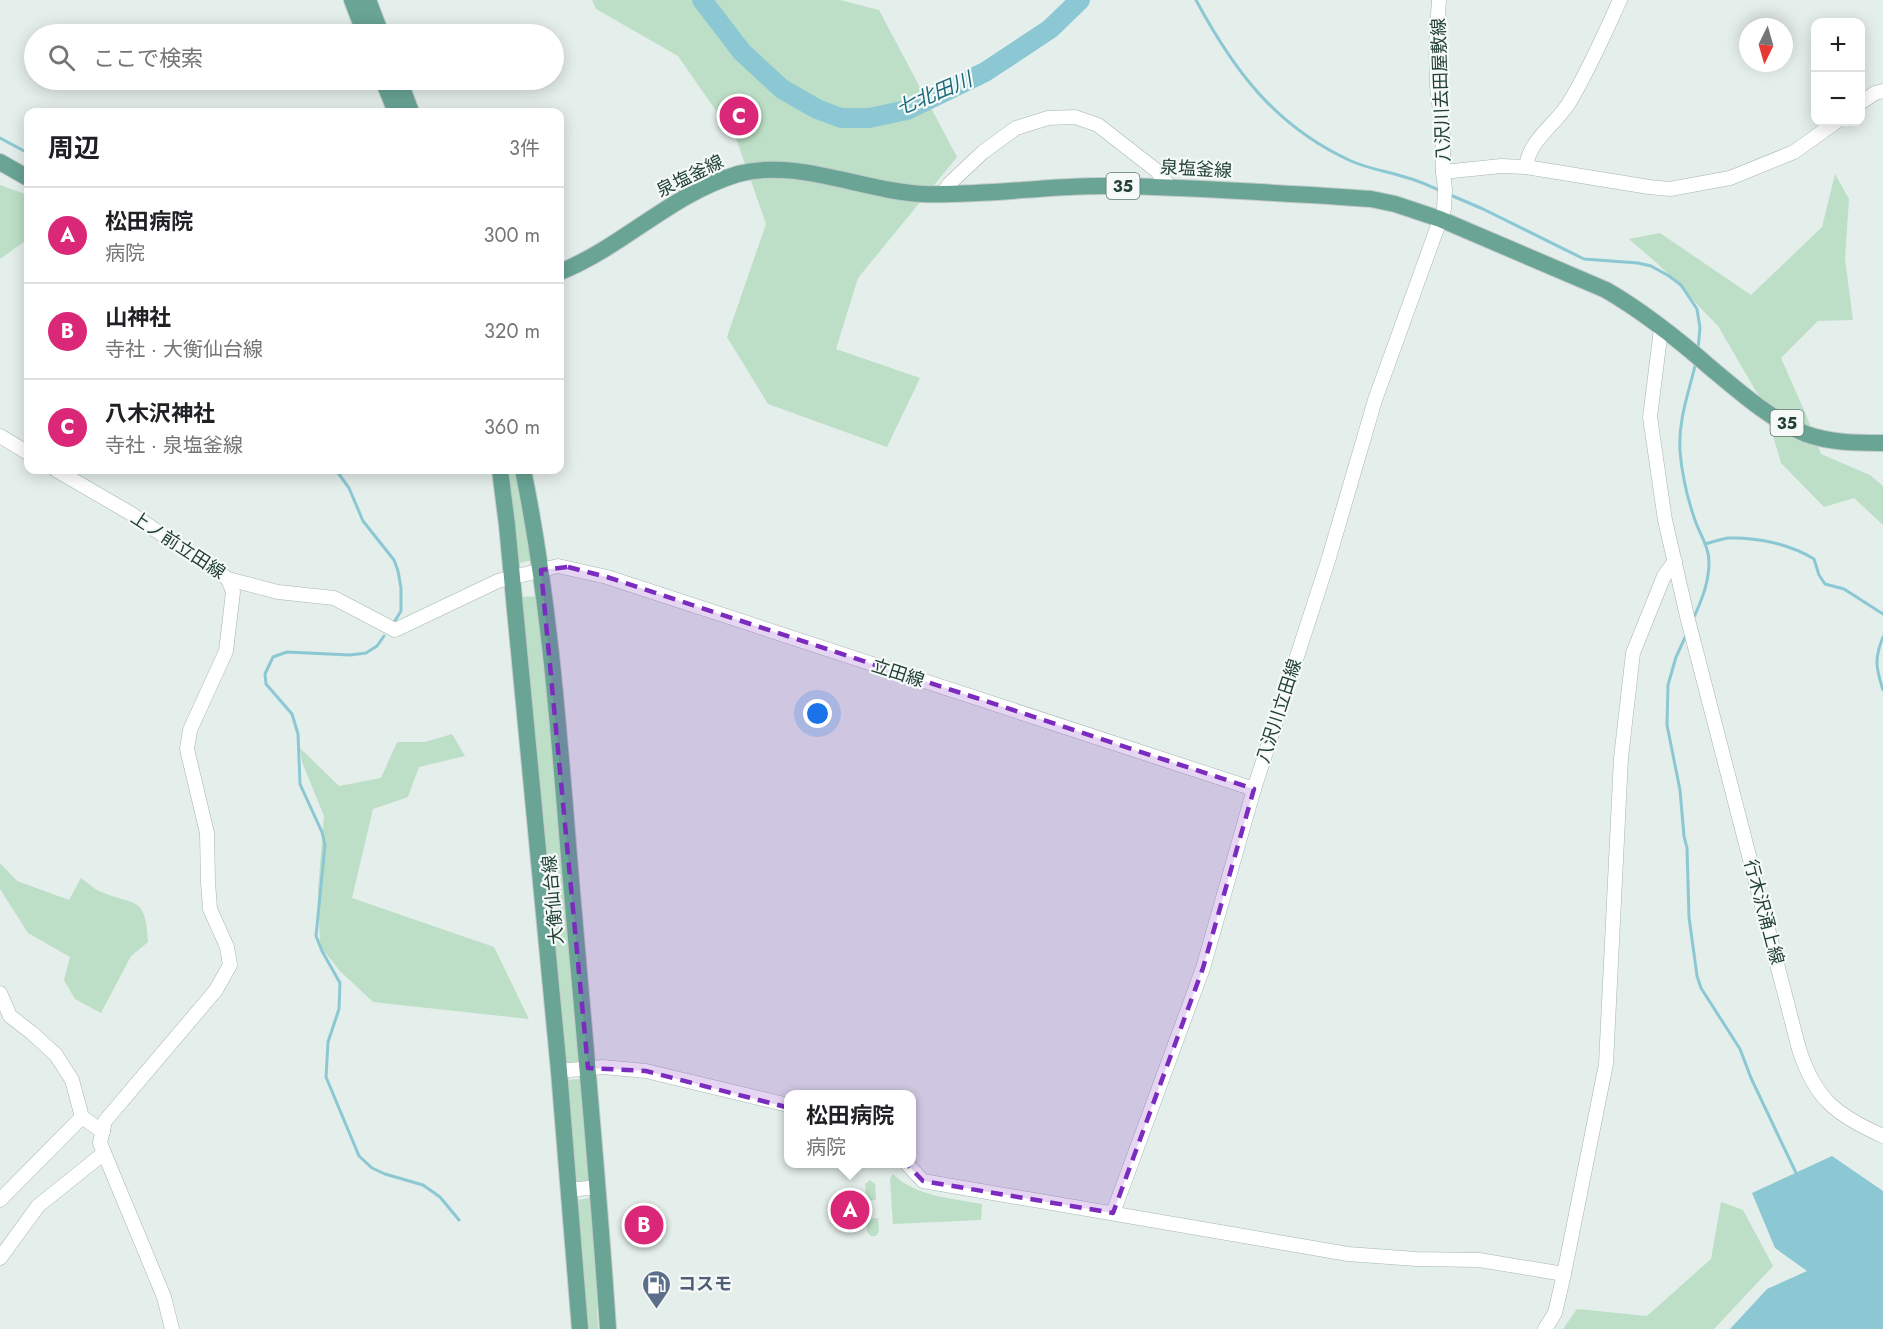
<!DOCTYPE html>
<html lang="ja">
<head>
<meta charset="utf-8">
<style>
	:root { --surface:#fff; --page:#f2f2f2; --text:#202124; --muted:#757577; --line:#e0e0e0; --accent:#db2777 }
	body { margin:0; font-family:Jost,"Noto Sans JP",sans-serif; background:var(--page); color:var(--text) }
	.controls { position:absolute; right:18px; top:18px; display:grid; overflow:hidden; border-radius:12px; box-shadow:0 3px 15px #0003 }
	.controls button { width:54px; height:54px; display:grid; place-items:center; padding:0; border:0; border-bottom:2px solid var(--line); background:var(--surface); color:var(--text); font:30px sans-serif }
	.compass { position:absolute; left:1739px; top:18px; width:54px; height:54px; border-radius:50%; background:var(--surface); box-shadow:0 3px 15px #0003; rotate:185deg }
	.you { position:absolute; left:818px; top:714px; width:21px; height:21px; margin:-15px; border:4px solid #fff; border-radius:50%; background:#1a73e8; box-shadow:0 0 0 9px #1a73e833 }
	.badge { display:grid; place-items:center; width:39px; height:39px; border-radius:50%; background:var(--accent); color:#fff; font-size:20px; font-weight:700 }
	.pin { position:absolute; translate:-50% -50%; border:3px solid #fff; box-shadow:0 2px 6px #0006 }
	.popup { position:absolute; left:784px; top:1090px; width:132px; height:78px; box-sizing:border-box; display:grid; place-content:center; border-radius:12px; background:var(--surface); filter:drop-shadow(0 2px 4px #0005); font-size:20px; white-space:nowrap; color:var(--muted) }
	.popup b { font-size:22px; color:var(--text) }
	.popup::after { content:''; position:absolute; left:50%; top:100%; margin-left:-12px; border:12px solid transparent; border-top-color:var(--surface) }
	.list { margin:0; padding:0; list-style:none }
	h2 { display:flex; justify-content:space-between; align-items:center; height:78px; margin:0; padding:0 24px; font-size:26px }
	h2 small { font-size:20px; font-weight:400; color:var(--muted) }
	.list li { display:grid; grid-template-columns:39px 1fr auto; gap:18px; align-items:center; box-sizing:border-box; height:96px; padding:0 24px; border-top:2px solid var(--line) }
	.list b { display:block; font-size:22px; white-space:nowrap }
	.list p { margin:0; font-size:20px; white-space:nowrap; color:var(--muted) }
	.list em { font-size:20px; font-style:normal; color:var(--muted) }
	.icon { flex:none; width:33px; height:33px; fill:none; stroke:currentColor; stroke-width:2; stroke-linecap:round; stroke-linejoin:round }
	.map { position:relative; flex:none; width:1883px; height:1329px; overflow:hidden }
	.search { position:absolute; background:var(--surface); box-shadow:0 3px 15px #0003; left:24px; top:24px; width:540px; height:66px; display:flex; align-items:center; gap:15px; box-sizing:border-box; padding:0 21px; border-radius:33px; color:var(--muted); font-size:22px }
	.panel { position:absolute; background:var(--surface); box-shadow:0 3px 15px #0003; left:24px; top:108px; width:540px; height:366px; border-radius:12px }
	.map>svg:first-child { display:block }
	.green { fill:#bddfc7 }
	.water { fill:#8cc8d3 }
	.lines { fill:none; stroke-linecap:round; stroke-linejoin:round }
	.stream { stroke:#8cc8d3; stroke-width:3 }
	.river { stroke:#8cc8d3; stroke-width:20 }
	.minor-casing { stroke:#a6b6b1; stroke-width:15 }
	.major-casing { stroke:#c1cac7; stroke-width:18 }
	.minor { stroke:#fff; stroke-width:14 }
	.major { stroke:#69a495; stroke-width:16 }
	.marked { fill:#7b2cbf; fill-opacity:0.2; stroke:#7b2cbf; stroke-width:4.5; stroke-dasharray:12 8; stroke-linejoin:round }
	.labels { text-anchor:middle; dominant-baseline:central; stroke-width:4.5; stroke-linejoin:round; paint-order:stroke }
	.shield { fill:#f5faf8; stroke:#627872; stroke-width:1.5 }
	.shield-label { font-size:16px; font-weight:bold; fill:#234038 }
	.street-label { font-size:18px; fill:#234038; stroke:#f5faf8 }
	.service-label { font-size:18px; font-weight:bold; fill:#4e5e75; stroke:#f5faf8; text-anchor:start }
	.water-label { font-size:20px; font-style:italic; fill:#1c6c7d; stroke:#f5faf8 }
</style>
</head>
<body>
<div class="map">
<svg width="1883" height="1329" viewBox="0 0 1883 1329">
	<rect width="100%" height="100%" fill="#e4eeea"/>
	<g class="green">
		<path d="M592,0H840L879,10L957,157L858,278L836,349L920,378L887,447L768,404L727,337L766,224L737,141L678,56L596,9Z"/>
		<path d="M1835,174L1849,199L1845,259L1853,320L1818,321L1781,358L1807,417L1821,454L1870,475L1883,486V525L1854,498L1824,507L1781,463L1764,405L1718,326L1659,265L1629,239L1660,233L1751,295L1822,227Z"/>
		<path d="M0,185L28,195V239L0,259Z"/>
		<path d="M508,470H517L532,560L520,563L518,561Z"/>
		<path d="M538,596L580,1061L565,1064L522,597Z"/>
		<path d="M452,734L465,756L419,767L408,797L373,809L352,898L494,947L529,1019L373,1002L340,971L320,946L318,891L324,816L302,762L300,748L339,786L381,778L397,742H425Z"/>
		<path d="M0,863L17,881L69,900L81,878C87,882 92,887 97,890C132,907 146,892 148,942L131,956L101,1013L75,999L64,980L70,957L28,933L0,889Z"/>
		<path d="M580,1079L590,1181L577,1183L567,1080Z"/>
		<path d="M893,1174C916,1197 952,1198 982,1204L981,1220L893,1224L890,1179Z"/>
		<path d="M870,1180L875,1184L876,1200L866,1201L865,1184Z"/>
		<path d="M590,1198L594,1226L598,1329H587L577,1200Z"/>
		<path d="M1721,1202L1743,1210L1773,1266L1714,1329H1563L1577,1309L1647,1316L1711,1259Z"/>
		<path d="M878,1218L879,1231L876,1236H871L867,1232L866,1219Z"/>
	</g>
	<path class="water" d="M1832,1156L1883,1191V1329H1730L1767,1289L1807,1271L1775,1248L1752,1193Z"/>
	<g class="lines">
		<g class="stream">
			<path d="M1196,0C1234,71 1276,127 1351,161C1369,169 1390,172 1408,178C1420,181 1431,187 1442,191"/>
			<path d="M0,138L28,153"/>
			<path d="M1448,194L1483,209L1584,259L1638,263L1651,266L1669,276L1681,285L1697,309L1700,328L1698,349"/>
			<path d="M336,470L349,488L363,521L394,560L398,571L401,588V611L393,624"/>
			<path d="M1705,544C1713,542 1721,539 1728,538C1756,537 1790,544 1814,559L1819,575L1825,584L1844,589L1883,614"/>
			<path d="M1693,619C1702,600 1709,582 1709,562C1709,548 1701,536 1696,523C1688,501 1682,475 1680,451C1678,420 1689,392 1696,362"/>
			<path d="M1687,633L1676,657L1668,685L1667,725L1680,790L1684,836L1687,848L1689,917L1697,976L1701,988L1740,1049L1751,1078L1797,1175"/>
			<path d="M384,636L377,646L366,653L350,655L287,652L273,657L265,674L266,684L292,714L298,734L300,784L322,832L325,845L316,936L322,951L340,983L339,1009L328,1042L326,1077L359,1156L372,1168L385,1174L423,1185L440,1197L459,1220"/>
			<path d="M1883,637C1874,659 1876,668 1883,690"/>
		</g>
		<path class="river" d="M702,0L742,52L782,89L817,109L841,118H869L907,110L985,72L1050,29L1080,0"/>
		<defs>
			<g id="minor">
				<path d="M1860,103L1875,93L1883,91"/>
				<path d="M1526,167C1529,140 1555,125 1569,103C1589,70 1604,35 1620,0"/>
				<path d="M1443,172L1501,166L1526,167L1649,187L1670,189L1730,178L1794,152L1836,122"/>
				<path d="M943,194L949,184L983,152L1016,128L1048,118L1075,117L1098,125L1157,171L1170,187"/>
				<path d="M1661,329L1650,417L1665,520L1687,616L1799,1049C1815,1099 1836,1115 1883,1136"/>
				<path d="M0,436L28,453"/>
				<path d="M56,470L130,513L228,579L278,592L334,598L395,630L498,581L558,566L607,577L1254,789"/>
				<path d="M0,993L10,1016L32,1033L56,1055L72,1080L82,1117L103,1132"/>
				<path d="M559,1071L603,1067L646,1071L788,1105"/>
				<path d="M907,1164L923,1181L1348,1254L1416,1259L1479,1260L1564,1274L1606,1064L1621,758L1633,653L1664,576L1675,561"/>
				<path d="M569,1190L598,1187"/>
				<path d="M0,1200L82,1117"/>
				<path d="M1113,1213L1203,968L1254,789L1328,561L1375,400L1444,209L1445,189L1443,172V136L1437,86L1436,44L1439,0"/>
				<path d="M0,1258L38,1206L104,1153"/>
				<path d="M172,1329L164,1297L100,1143L105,1121L216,990L230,965L227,947L210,909L208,882L207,833L187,749L190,730L226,651L233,592L228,579"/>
				<path d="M1545,1329L1555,1313L1564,1274"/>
			</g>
			<g id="major">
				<path d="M352,0L365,34"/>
				<path d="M368,0L381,34"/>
				<path d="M383,80L396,112"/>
				<path d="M399,80L411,112"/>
				<path d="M0,162L28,178"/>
				<path d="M560,272C624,246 671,194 738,174C797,158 862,191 922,194C983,196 1043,186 1103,186C1155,186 1206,189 1258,192C1296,194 1334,196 1371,199L1395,204L1440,219L1606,290C1644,312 1679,340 1712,369C1741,393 1771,420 1806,434C1831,443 1857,443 1883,443"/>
				<path d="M500,470L507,525L559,1071L580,1329"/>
				<path d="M523,470C550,601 559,736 570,869C583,1022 598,1176 608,1329"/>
			</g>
		</defs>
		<use href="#minor" class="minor-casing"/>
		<use href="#major" class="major-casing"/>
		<use href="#minor" class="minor"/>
		<use href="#major" class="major"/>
	</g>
	<path class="marked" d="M568,567L607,577L1254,789L1203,968L1113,1213L923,1181L875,1130L646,1071L588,1068L541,570Z"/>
	<defs>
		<symbol id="fuel-pin" viewBox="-11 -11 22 30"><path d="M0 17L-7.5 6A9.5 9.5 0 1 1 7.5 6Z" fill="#5c6f8a" stroke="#f5faf8"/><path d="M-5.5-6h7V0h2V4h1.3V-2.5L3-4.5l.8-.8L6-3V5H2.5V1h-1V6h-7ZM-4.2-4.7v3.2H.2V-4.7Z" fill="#fff"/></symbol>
	</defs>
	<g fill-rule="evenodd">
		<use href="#fuel-pin" x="640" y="1268" width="33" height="45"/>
	</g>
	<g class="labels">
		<g class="shield">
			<rect x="1106.5" y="173" width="33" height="26" rx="4.5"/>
			<rect x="1770.5" y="410" width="33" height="26" rx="4.5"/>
		</g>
		<g class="shield-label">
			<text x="1123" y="186">35</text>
			<text x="1787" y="423">35</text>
		</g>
		<g class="street-label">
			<text transform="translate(1441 90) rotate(-92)">八沢川去田屋敷線</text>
			<text transform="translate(1196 169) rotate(3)">泉塩釜線</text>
			<text transform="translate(690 176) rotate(-26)">泉塩釜線</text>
			<text transform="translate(178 545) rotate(33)">上ノ前立田線</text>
			<text transform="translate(898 673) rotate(18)">立田線</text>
			<text transform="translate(1279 711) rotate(-72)">八沢川立田線</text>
			<text transform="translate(553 900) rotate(-95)">大衡仙台線</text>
			<text transform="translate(1764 912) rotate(75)">行木沢涌上線</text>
		</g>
		<g class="service-label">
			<text x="678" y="1284">コスモ</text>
		</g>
		<g class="water-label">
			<text transform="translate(934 94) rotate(-23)">七北田川</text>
		</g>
	</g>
</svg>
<div class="controls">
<button>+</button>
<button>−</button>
</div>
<svg class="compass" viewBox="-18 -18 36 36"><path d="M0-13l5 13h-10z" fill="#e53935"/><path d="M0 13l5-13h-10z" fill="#757577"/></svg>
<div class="you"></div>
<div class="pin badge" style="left:850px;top:1210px">A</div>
<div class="popup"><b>松田病院</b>病院</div>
<div class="pin badge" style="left:644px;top:1225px">B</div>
<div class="pin badge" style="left:739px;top:116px">C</div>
<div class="search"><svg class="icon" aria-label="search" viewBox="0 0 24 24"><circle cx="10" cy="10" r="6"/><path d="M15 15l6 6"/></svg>ここで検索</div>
<section class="panel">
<h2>周辺<small>3件</small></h2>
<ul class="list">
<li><span class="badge">A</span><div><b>松田病院</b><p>病院</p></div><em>300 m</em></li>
<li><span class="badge">B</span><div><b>山神社</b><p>寺社 · 大衡仙台線</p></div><em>320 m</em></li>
<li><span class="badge">C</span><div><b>八木沢神社</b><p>寺社 · 泉塩釜線</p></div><em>360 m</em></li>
</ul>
</section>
</div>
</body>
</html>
